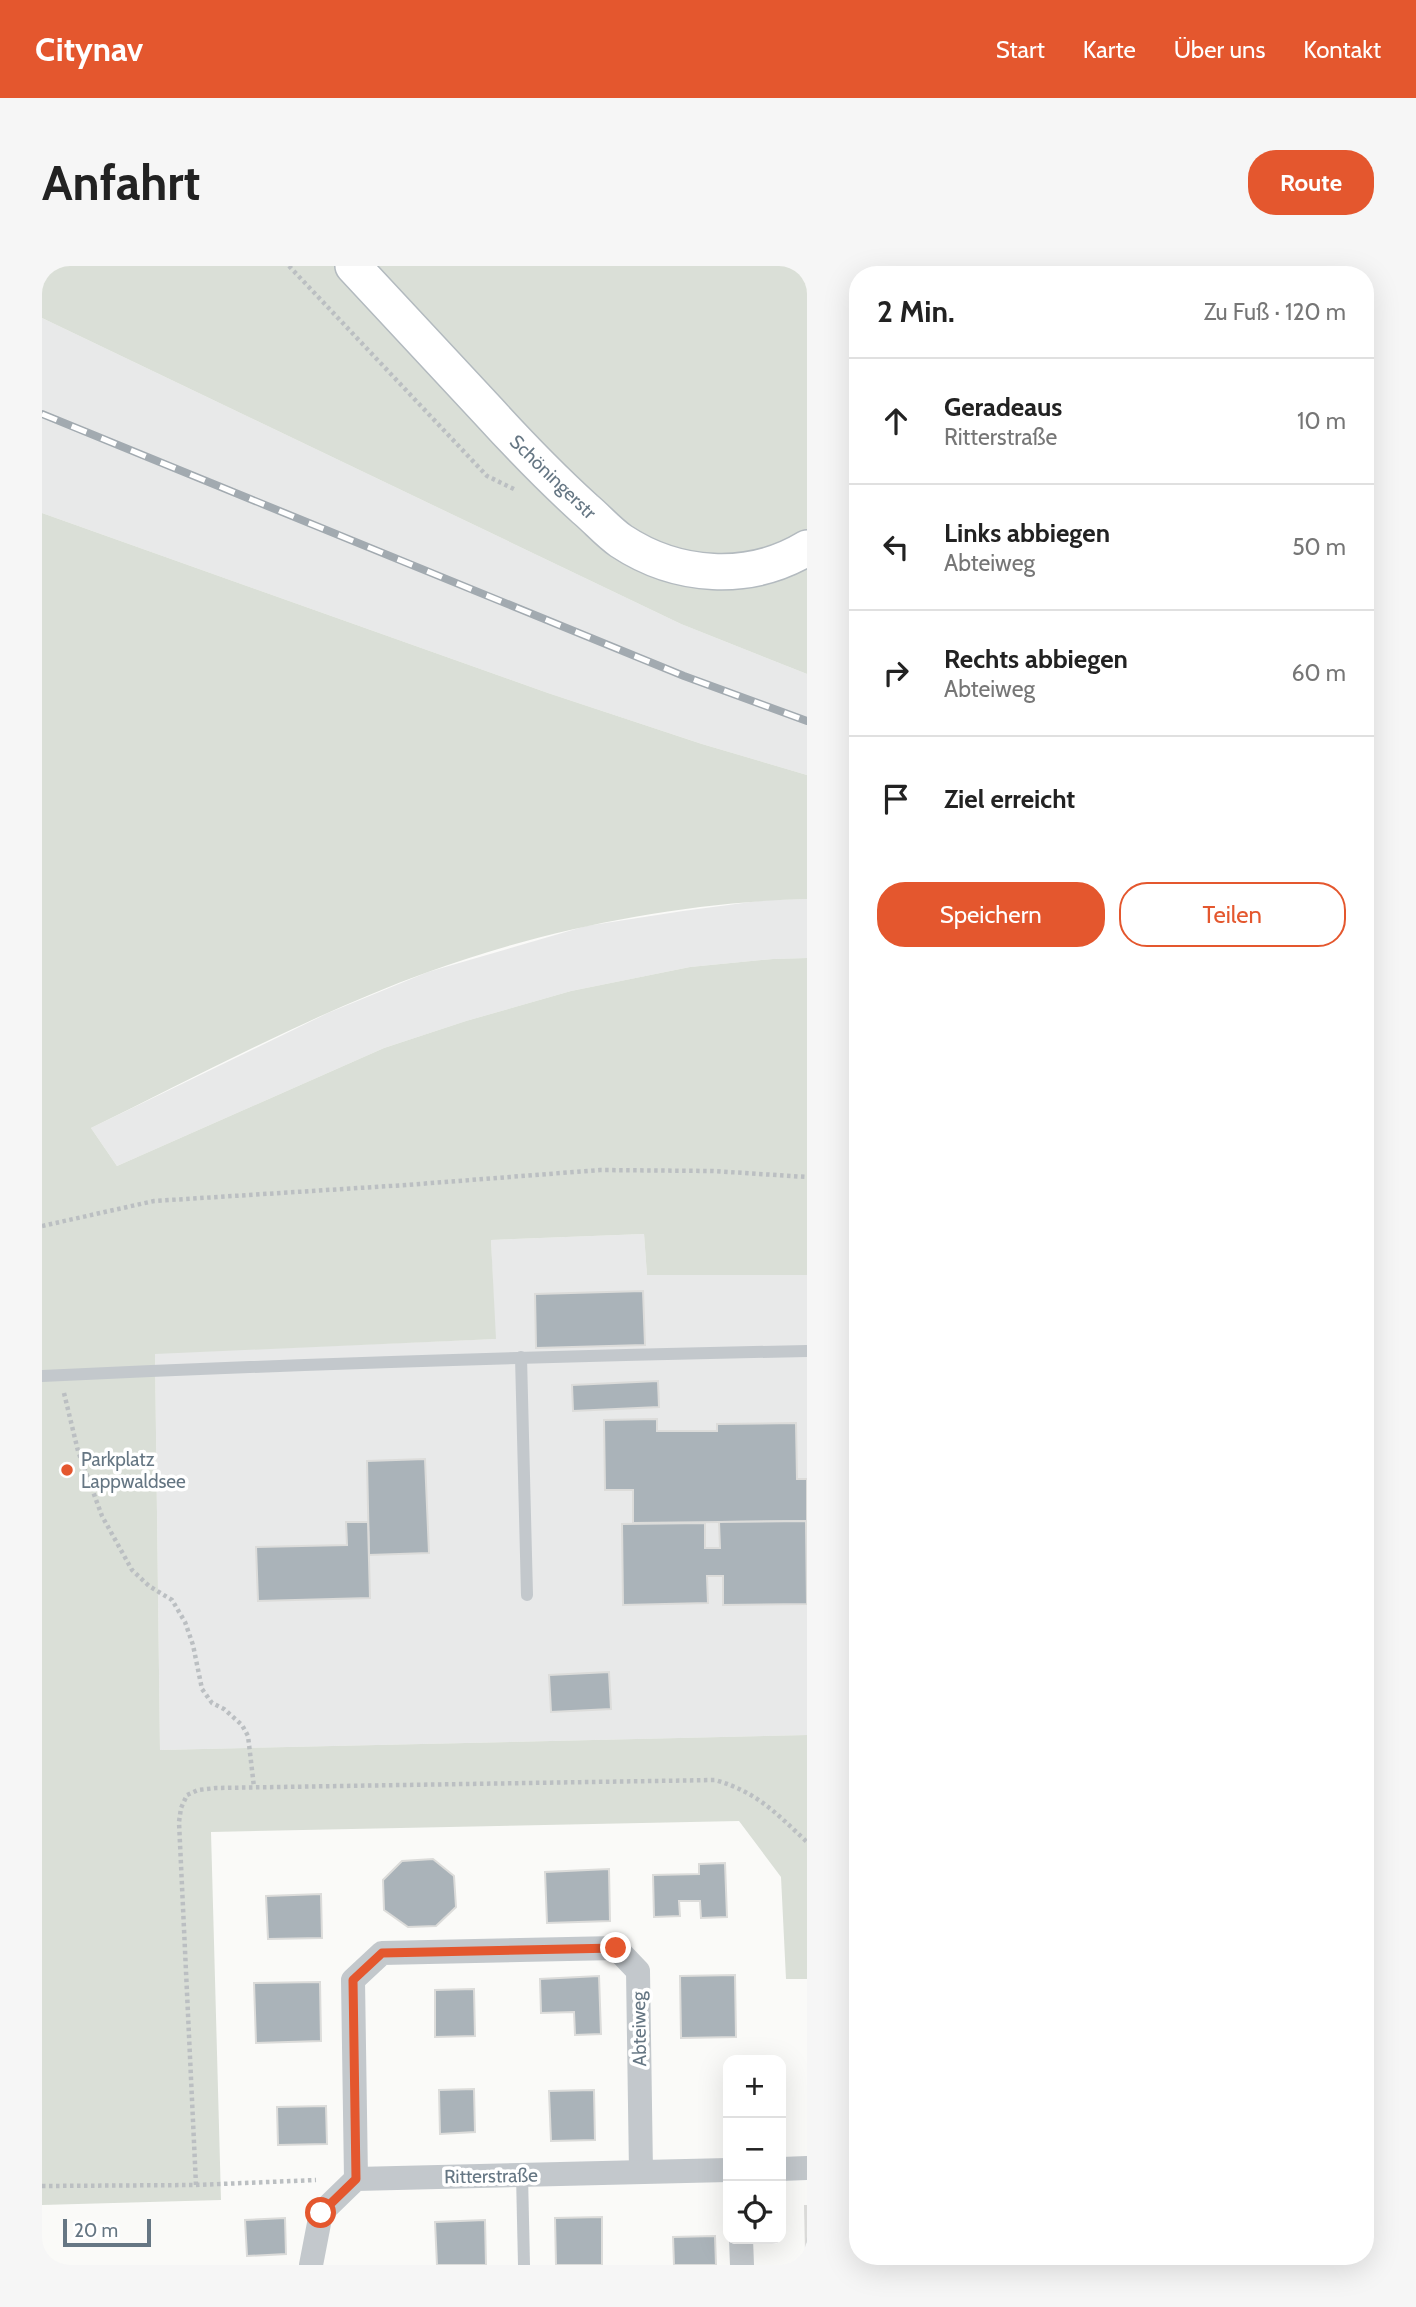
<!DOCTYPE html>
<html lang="de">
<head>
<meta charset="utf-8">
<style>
	:root { --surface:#fff; --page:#f6f6f6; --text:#222; --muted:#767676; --line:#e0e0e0; --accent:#e4572e }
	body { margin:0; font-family:Cabin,sans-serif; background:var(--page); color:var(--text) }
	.controls { position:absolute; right:21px; bottom:21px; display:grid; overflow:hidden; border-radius:14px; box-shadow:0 7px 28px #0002 }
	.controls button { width:63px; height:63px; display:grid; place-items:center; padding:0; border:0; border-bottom:2px solid var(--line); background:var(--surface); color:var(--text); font:35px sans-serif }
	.scale { position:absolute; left:21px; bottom:18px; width:88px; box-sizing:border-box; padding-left:7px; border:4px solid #657683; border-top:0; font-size:19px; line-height:24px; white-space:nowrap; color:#657683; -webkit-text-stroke:5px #fff; paint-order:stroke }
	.stop { position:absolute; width:21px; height:21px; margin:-16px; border:5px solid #e4572e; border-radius:50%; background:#fff }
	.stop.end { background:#e4572e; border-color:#fff; box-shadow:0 2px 7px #0008 }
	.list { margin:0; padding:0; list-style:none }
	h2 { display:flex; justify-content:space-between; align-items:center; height:91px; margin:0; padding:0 28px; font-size:30px }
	h2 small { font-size:23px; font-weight:400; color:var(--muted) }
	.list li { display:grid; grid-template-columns:46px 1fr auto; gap:21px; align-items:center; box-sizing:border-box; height:126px; padding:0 28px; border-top:2px solid var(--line) }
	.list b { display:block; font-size:26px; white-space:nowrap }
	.list p { margin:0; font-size:23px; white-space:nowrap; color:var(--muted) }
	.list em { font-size:23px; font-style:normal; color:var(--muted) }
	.actions { display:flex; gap:14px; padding:21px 28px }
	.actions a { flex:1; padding:16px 0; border:2px solid var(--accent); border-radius:28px; text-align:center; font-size:24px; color:var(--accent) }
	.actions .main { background:var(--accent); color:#fff }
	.icon { flex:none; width:38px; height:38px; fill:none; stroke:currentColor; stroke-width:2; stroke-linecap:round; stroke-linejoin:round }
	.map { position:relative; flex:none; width:765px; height:1999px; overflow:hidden; border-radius:28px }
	header { display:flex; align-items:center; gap:42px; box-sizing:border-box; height:98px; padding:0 35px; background:var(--accent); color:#fff }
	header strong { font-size:33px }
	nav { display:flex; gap:38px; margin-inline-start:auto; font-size:24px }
	.intro { display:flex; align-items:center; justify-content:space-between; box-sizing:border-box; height:168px; padding:0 42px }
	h1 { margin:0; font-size:49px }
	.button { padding:18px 32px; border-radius:28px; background:var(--accent); color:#fff; font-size:24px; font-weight:700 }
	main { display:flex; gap:42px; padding:0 42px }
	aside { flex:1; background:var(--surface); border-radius:28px; box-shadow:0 7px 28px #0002 }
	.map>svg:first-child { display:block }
	.built { fill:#e8e9e9 }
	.green { fill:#dadfd7 }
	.building { fill:#aab3b9; stroke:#dcdcda; stroke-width:2 }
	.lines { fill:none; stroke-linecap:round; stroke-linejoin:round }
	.secondary-casing { stroke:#b3babf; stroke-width:38 }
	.path { stroke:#bbbfc2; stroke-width:4.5; stroke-dasharray:3.5 3.5; stroke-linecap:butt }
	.service { stroke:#c3c8cc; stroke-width:12 }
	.minor { stroke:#c3c8cc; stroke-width:24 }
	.secondary { stroke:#fff; stroke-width:35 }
	.rail-casing { stroke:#a2aab0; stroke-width:8 }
	.rail { stroke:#fff; stroke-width:5; stroke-dasharray:16; stroke-linecap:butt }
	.route { stroke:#e4572e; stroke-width:9 }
	.poi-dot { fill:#e4572e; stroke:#fff; stroke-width:2.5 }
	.labels { text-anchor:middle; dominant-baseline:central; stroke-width:7; stroke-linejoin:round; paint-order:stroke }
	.street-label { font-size:19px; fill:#657683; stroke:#fff }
	.poi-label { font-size:19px; fill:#657683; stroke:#fff; text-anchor:start }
</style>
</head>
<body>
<header>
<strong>Citynav</strong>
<nav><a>Start</a><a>Karte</a><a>Über uns</a><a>Kontakt</a></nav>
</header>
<div class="intro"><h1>Anfahrt</h1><a class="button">Route</a></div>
<main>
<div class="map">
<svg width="765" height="1999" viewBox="0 0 765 1999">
	<rect width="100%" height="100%" fill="#fafaf8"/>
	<g class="built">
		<path d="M0,52L639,358L765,408V509L660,478L506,427L0,247Z"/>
		<path d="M765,633V692L731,693L648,701L529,725L424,755L342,782L75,900L49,862L286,747L386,706L544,660L641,645L723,634Z"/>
		<path d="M602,968L605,1009H765V1469L118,1484L113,1087L453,1073L449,974Z"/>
	</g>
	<g class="green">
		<path d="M0,0H765V408L639,358L0,52Z"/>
		<path d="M0,247L506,427L660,478L765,509V633C641,636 503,663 386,706C270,748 160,808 49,862L75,900L342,782L424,755L529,725L648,701L731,693L765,692V1009H605L602,968L449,974L454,1073L113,1088L118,1484L765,1469V1713H744L739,1611L697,1555L169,1566L179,1934L0,1939Z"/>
	</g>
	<g class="building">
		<path d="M601,1025L603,1079L494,1082L493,1028Z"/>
		<path d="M616,1115L617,1141L531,1145L530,1119Z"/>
		<path d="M615,1153V1165H675V1158L754,1157L755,1213H765V1255L591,1257V1224H563L562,1154Z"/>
		<path d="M383,1193L387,1287L327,1289L325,1195Z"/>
		<path d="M764,1255L765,1338L681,1339V1310H665L666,1337L581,1339L580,1258L663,1257V1282H678L677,1256Z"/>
		<path d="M304,1256H326L328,1332L216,1335L214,1281L305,1279Z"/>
		<path d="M567,1406L569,1443L509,1446L507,1409Z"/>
		<path d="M391,1593L412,1610L414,1641L394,1660L366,1661L342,1644L341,1614L360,1595Z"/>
		<path d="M683,1597L685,1651L659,1652L658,1635H637L638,1650L612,1651L611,1609L657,1608V1598Z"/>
		<path d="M567,1603L568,1655L505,1657L503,1606Z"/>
		<path d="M279,1628L280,1672L226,1673L224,1630Z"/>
		<path d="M693,1709L694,1771L639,1772L638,1710Z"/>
		<path d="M557,1710L559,1768L533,1769L532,1746L499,1747L498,1713Z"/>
		<path d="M278,1716L279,1775L214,1777L212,1717Z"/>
		<path d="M432,1723L433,1770L393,1771V1724Z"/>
		<path d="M432,1823L433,1866L398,1868L397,1824Z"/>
		<path d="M552,1824L553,1874L509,1875L507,1825Z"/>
		<path d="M683,1824H686V1881H684Z"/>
		<path d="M284,1840L285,1878L236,1879L235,1841Z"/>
		<path d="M763,1940H765V1985H764Z"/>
		<path d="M560,1951V1999H514L513,1952Z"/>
		<path d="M243,1952L244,1988L205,1990L203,1954Z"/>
		<path d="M443,1954L444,1999H395L393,1956Z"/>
		<path d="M673,1970L674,1999H632L631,1971Z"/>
	</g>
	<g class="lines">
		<defs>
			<path id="secondary" d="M311,0C356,48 401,96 446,145C477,179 509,212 543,243C555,253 566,266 579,275C635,312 707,317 765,282"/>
		</defs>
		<use href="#secondary" class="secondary-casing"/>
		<g class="path">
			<path d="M247,0L445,210L474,224"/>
			<path d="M0,960L112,935L364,919L558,904L671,905L765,911"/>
			<path d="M22,1127L36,1185L60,1250L90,1304L107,1320L130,1334L143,1356L151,1379L160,1423L170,1437L182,1443L200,1459L206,1470L212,1521"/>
			<path d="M154,1919L137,1556L139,1542L145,1529L156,1524L174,1522L673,1514C715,1526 734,1547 765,1576"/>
			<path d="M0,1920L154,1919L274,1914"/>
		</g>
		<g class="service">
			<path d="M479,1091L485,1329"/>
			<path d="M0,1110C255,1098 510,1090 765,1085"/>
			<path d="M480,1909L482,1999"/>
		</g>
		<g class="minor">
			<path d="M739,1903L765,1902"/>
			<path d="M314,1913L311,1714L340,1687L574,1682L596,1705L599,1906"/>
			<path d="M699,1973L700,1999"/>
			<path d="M269,1999L279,1947L314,1913L686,1904"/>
		</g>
		<use href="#secondary" class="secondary"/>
		<defs>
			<path id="rail" d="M0,148L642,410L765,455"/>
		</defs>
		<use href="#rail" class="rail-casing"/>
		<use href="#rail" class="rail"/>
	</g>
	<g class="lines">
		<path class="route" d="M279,1947L314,1913L311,1714L340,1687L574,1682"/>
	</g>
	<circle class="poi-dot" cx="25" cy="1204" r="7"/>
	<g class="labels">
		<g class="street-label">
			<text transform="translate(511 211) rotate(44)">Schöningerstr</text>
			<text transform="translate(597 1763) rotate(-91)">Abteiweg</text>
			<text transform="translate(449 1910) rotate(-1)">Ritterstraße</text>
		</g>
		<g class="poi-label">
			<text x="39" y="1193">Parkplatz<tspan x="39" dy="22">Lappwaldsee</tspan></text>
		</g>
	</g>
</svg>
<div class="controls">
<button>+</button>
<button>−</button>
<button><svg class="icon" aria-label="locate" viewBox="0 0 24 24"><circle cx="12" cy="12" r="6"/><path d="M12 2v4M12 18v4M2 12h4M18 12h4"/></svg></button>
</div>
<div class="scale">20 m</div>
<div class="stop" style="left:279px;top:1947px"></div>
<div class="stop end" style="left:574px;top:1682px"></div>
</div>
<aside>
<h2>2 Min.<small>Zu Fuß · 120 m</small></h2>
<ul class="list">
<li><svg class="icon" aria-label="ahead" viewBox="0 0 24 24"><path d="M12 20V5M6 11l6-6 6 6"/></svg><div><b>Geradeaus</b><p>Ritterstraße</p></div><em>10 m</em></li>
<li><svg class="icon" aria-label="left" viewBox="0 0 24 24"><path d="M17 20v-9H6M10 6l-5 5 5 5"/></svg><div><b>Links abbiegen</b><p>Abteiweg</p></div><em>50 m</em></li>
<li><svg class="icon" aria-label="right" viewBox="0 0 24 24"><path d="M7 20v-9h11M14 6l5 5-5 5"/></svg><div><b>Rechts abbiegen</b><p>Abteiweg</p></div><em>60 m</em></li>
<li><svg class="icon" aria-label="arrive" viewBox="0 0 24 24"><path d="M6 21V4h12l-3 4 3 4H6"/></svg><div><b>Ziel erreicht</b></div></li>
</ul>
<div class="actions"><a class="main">Speichern</a><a>Teilen</a></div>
</aside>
</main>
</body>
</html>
